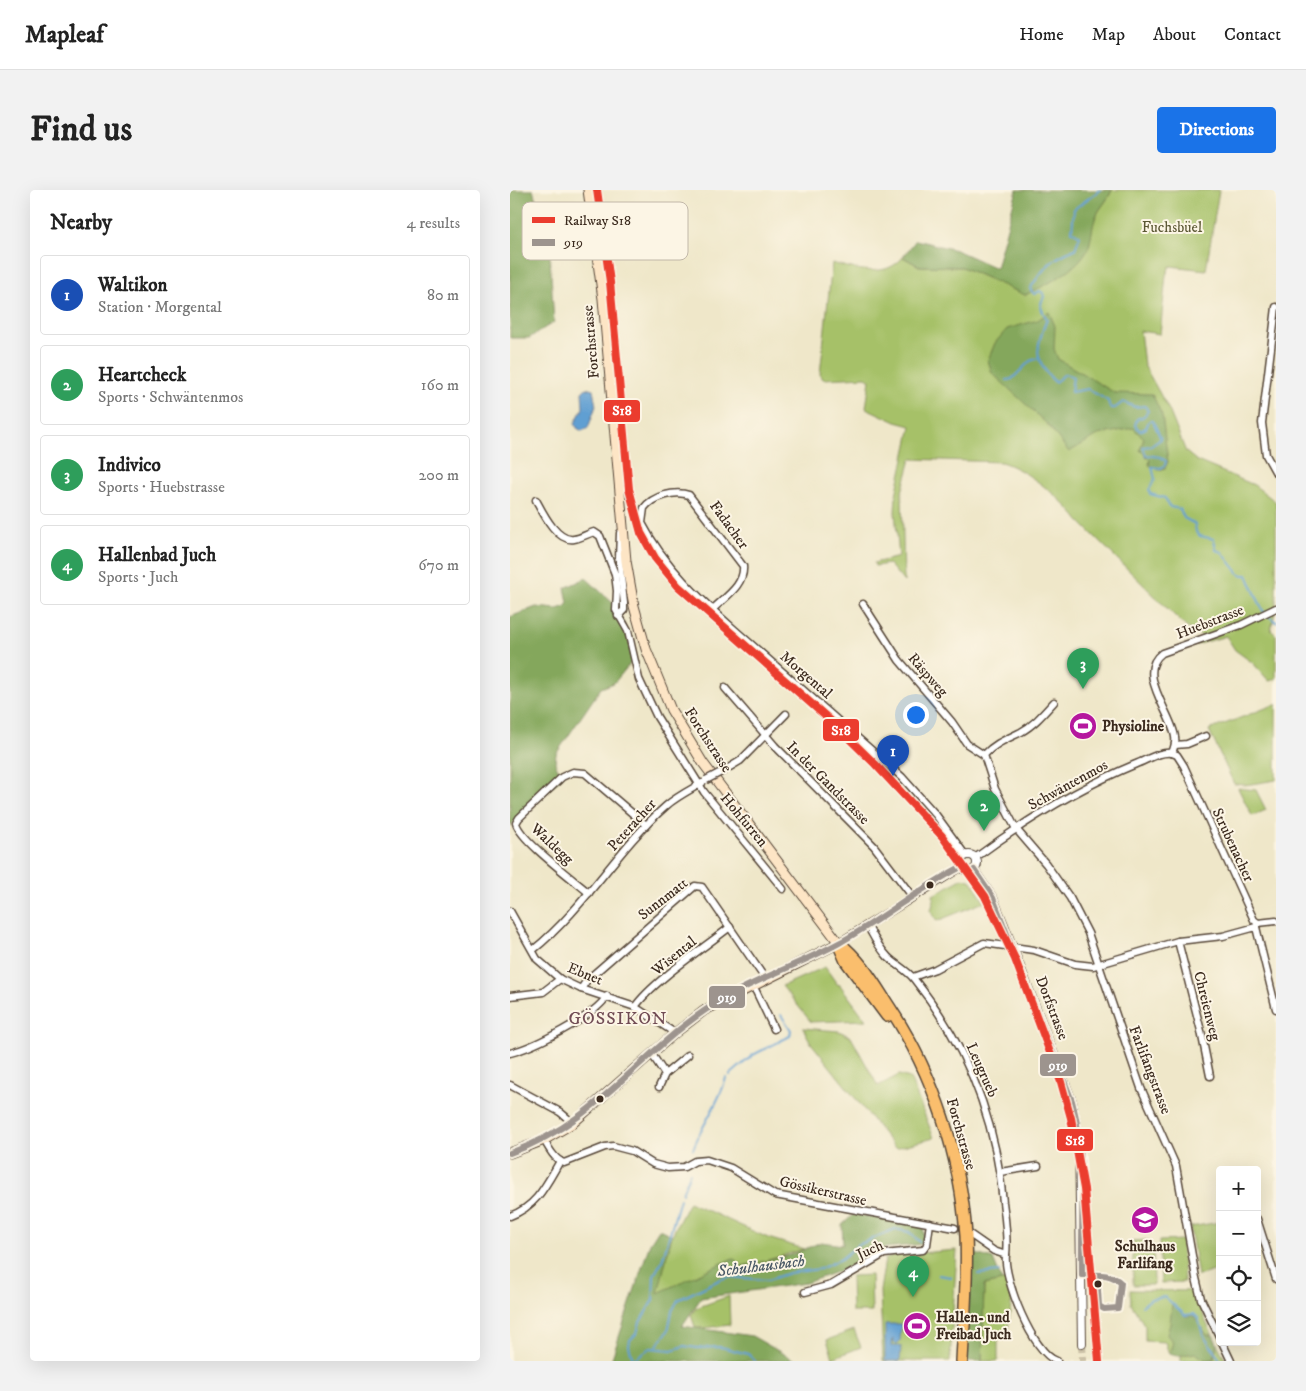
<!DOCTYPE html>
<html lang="en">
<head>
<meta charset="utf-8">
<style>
	:root { --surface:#fff; --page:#f2f2f2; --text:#222; --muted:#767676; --line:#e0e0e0; --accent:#1a73e8 }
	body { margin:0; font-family:"IM FELL DW Pica",serif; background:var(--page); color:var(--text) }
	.controls { position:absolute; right:15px; bottom:15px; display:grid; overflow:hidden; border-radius:5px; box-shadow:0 5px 20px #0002 }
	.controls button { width:45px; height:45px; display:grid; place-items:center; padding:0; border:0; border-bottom:1px solid var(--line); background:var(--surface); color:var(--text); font:25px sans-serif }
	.you { position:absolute; left:405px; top:524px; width:18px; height:18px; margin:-12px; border:4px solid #fff; border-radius:50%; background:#1a73e8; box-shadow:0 0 0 8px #1a73e833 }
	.badge { display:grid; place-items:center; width:32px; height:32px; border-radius:50%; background:var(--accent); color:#fff; font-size:16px; font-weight:700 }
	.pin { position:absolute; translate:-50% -41px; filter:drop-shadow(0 1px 2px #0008) }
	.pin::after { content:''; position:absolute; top:26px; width:18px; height:15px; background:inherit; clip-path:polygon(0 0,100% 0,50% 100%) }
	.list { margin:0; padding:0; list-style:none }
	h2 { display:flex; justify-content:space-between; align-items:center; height:65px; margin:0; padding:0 20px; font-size:21px }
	h2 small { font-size:16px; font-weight:400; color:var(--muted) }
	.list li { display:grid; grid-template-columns:32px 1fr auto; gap:15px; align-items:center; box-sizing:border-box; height:80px; margin:0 10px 10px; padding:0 10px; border:1px solid var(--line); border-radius:5px }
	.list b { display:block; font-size:19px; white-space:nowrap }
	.list p { margin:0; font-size:16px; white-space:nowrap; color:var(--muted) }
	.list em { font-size:16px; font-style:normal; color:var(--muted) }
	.icon { flex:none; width:28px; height:28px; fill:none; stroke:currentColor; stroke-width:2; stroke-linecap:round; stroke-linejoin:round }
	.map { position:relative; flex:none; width:766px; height:1171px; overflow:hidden; border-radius:5px }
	header { display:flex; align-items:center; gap:30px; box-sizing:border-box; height:70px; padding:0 25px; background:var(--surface); border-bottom:1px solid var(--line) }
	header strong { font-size:24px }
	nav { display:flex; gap:28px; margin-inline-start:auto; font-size:18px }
	.intro { display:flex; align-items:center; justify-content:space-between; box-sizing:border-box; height:120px; padding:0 30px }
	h1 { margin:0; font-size:35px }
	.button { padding:12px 22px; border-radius:5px; background:var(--accent); color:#fff; font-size:18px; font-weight:700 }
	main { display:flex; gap:30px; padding:0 30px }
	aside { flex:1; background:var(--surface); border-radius:5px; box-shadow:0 5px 20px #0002 }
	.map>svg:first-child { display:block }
	.green { fill:#a6c168; stroke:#707643 }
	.forest { fill:#84a75c; stroke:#60683d }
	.water { fill:#609fd2; stroke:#4e6478 }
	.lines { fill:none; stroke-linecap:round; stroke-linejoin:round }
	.stream { stroke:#609fd2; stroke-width:2 }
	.tertiary-tunnel { stroke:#cbc1a7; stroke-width:8; stroke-dasharray:8 4; stroke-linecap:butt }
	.minor-casing { stroke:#564638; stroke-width:9 }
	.tertiary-casing { stroke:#564638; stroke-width:10 }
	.secondary-casing { stroke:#564638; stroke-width:11 }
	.trunk-casing { stroke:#564638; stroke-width:14 }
	.minor { stroke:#fff; stroke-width:6 }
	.tertiary { stroke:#fff; stroke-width:8 }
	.secondary { stroke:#fde5c5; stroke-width:9 }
	.trunk { stroke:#fabe6d; stroke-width:11 }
	.minor-bridge-casing { stroke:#564638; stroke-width:9; stroke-linecap:butt }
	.minor-bridge { stroke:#fff; stroke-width:6 }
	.bus-1-casing { stroke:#fcf5e5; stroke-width:10 }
	.bus-1 { stroke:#9d948e; stroke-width:6 }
	.rail-1-casing { stroke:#fcf5e5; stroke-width:11 }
	.rail-1 { stroke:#eb3c2e; stroke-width:8 }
	.bus-dot { fill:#3b2a1e; stroke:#fcf5e5; stroke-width:2 }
	.labels { text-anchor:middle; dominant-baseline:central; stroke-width:4; stroke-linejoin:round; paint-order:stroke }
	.park-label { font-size:15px; fill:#5b5734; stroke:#fcf5e5 }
	.street-label { font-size:15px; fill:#3b2a1e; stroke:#fcf5e5 }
	.poi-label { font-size:15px; font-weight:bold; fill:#3b2a1e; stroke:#fcf5e5; text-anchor:start }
	.water-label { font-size:16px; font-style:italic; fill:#4a5966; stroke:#fcf5e5 }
	.quarter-label { font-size:18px; letter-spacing:1px; fill:#714c55; stroke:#fcf5e5 }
	.key { fill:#fcf5e5; stroke:#c2b8a9; stroke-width:1 }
	.key-label { font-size:14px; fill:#3b2a1e }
	.line-badge { stroke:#fcf5e5; stroke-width:2 }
	.badge-label { font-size:14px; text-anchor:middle; font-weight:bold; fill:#fff }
</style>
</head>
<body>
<header>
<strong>Mapleaf</strong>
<nav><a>Home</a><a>Map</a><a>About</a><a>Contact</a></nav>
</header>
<div class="intro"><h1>Find us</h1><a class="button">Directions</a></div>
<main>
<aside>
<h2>Nearby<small>4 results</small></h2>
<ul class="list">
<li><span class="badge" style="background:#1a4fb4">1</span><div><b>Waltikon</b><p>Station · Morgental</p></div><em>80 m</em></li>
<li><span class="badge" style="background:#2e9e5b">2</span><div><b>Heartcheck</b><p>Sports · Schwäntenmos</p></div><em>160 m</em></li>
<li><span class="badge" style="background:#2e9e5b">3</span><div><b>Indivico</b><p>Sports · Huebstrasse</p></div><em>200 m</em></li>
<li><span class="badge" style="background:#2e9e5b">4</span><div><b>Hallenbad Juch</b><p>Sports · Juch</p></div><em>670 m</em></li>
</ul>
</aside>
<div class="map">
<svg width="766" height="1171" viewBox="0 0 766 1171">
	<rect width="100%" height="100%" fill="#fcf5e5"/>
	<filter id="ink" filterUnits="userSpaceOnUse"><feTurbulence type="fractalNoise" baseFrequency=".02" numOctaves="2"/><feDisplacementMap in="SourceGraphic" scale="10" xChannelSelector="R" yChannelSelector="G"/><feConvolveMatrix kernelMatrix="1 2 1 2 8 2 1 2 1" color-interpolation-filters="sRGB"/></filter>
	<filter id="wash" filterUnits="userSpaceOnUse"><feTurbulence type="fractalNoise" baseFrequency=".0096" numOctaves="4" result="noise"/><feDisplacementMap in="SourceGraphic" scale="20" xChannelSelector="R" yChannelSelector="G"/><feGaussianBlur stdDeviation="1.12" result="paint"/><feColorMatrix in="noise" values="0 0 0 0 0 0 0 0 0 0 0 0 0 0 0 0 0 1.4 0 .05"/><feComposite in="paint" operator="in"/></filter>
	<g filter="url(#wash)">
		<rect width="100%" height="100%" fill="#efe7c9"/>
		<g class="green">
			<path d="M602,0H709L696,80L660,76L656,85L650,144L630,141L634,175L659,220L676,262L687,271L744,295L766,312V418L761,440L766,445V489L759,491L743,473L725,460L716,446L686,455L685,453L695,448L676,437L569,331C554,310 516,279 491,272L401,269L392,302L394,392L379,374L365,376L364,373L389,367L385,322L386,305L401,236L386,232L356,218L360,190L356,187L313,189L310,184L322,73C344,79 376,89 393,67L409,76L452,77L516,105L579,55C580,45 582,33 587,24C592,15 598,10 602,0Z"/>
			<path d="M766,514V590L735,595L724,594L699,540Z"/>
			<path d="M728,598L746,600L756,620L742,626Z"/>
			<path d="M453,688L462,691L474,712L427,731L421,721L424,709L423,705Z"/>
			<path d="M315,777L327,794L330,795L356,830L301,832L272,796Z"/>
			<path d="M293,838L329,841L341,847L368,896L389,885L400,888L424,948L385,958L301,853Z"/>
			<path d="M179,1012L258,1048L294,1059L147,1104L162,1045Z"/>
			<path d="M710,1032V1079L688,1086L680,1037Z"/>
			<path d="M637,1050L639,1055L643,1056L644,1095H623V1051Z"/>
			<path d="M672,1050L674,1092L651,1093L649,1051Z"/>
			<path d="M447,1060L440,1171H373L370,1101L375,1069L384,1065Z"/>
			<path d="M361,1085L362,1122H342L341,1086Z"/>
			<path d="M496,1090L502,1107L497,1148L488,1147V1171H472L474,1095Z"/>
			<path d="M620,1100L685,1101L696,1132L716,1171H670L672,1165L659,1164L655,1152L635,1151V1136L621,1114Z"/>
			<path d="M219,1106L220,1135L194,1138L185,1137L181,1125L186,1118Z"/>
			<path d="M344,1140L351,1157L323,1168L317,1150Z"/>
		</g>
		<g class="forest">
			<path d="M0,0H23L39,51L44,132L19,148H0Z"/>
			<path d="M507,0H602C598,10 590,17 586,26C582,36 582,46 579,56C570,79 536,95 515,105L452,77L409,76L393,67L406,50L446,60L486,78Z"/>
			<path d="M539,122L545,136L544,159L548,169L605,203L642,204L652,225L658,272L655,278L650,280L639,275L640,270L630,260L634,248L623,238L588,245L559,262L538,235L482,183L478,170L485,153L497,139L528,130Z"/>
			<path d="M76,388L106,416L114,434L124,469L104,493L91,498L46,564L45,573L52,587L0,636V427L26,417L47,419L56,416L58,412L55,398Z"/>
			<path d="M344,1024L413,1035L414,1054L375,1058L335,1079L296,1093L191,1108L172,1136L242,1146L286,1171H101L140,1053L149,1039L162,1045L148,1103L223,1068L232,1076L281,1065L311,1052L333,1055L332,1035Z"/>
			<path d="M460,1047L466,1051L463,1063L483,1069L492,1091L474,1095L472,1171H456Z"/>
			<path d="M662,1113L675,1126H684L697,1145H703L707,1154L704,1169L696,1170L685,1163L667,1166L659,1164L663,1152L657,1145L660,1134Z"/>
		</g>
		<g class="water">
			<path d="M76,198L83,200L86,216L78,238L72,241L67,238L65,233L73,218L72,202Z"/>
			<path d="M375,1134H391L390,1151L387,1154L384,1153L383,1149L382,1156H391L390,1171H375Z"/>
		</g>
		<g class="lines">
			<g class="stream">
				<path d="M590,0L564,19L562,41L570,46L565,59C541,69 534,77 520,99L524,104L530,101L533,103L534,107C528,115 532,121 537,129C526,156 522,170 545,192L555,184L563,187L561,202L578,199L598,211L600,218H605L613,212L625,217L635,216L638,221L634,226L627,229L625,235L630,241L636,238L639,231H643L651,249L641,256L633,257L636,265L650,267L656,271L655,275L651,278L642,277L645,289L639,300L640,304L655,308L660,317L670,319L674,328L685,334L686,342L690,346L704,349L706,360L712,362L730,385H737L753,421L766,432"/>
				<path d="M497,190L502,189L520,171L529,168"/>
				<path d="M220,885L243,865L280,846L281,840L271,825"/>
				<path d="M183,959C192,934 209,914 216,888"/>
				<path d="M172,1003L180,983"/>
				<path d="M468,1084L489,1082"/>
				<path d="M428,1085L441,1087"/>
				<path d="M632,1116L641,1109L655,1107L675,1125L684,1124L688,1128L693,1145L711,1171"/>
				<path d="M145,1158L158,1141L162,1121L168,1110L211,1089L219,1087L258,1090L279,1083L310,1079L331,1069L348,1055L385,1039L399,1042L410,1052"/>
				<path d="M123,1170L119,1156L120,1150L127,1143L130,1132L143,1110L144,1085L152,1071L170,1009"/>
				<path d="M121,1171L140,1158L162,1160L174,1156L187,1158L211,1157L238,1164L245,1171"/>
			</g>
		</g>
	</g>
	<g filter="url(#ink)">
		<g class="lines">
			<path class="tertiary-tunnel" d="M572,1154L573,1171"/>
			<defs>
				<g id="minor">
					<path d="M766,117L752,233L756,265L766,283"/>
					<path d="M26,310C33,323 47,352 64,349C71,348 77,344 84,342L90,346L105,384L107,401L106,420L118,441L129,489L147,527L194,602L273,699"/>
					<path d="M353,414L389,470L442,532L457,554L474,565"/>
					<path d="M202,420C215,407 235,395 233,376L179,305C165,300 143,306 134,318L132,333C154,376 190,409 225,440L392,587L426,625L456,666"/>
					<path d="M108,426L114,420V413L109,368L110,343"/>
					<path d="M215,498L265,556L364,656L402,706"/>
					<path d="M665,555L677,554L696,546"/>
					<path d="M662,563L667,565L674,576L744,730L748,733L746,737L766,819"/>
					<path d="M662,563C664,558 666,552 665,547C662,523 625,483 652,463L731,435L766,418"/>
					<path d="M474,565L485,599L506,639L536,674L560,708L578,743L631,898L666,976L686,1088L691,1109L710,1148"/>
					<path d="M474,565C485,553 497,549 511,542C524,535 534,523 544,512"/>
					<path d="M215,580L230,571L276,524"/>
					<path d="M465,668C516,630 568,598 626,574C637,570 650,561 662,563"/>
					<path d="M79,703C64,690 10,650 6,633L9,628L52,587L63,582L75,583L136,635"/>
					<path d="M0,721L27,769L50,789L71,799L125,817L165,843"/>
					<path d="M748,733L766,731"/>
					<path d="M357,735C363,746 369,758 378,767C386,775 397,780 404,789C456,854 486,929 493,1012C495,1029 498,1047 496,1065"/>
					<path d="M668,751L691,841L700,886"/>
					<path d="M23,760C75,718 107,659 156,616C166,607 180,600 192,593"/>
					<path d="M403,787L425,779L474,753L524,760L565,774L583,776L668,751L713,746L746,737"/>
					<path d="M243,795L264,839"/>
					<path d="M71,799L77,790L185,696L192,697L256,790"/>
					<path d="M0,806L33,802L50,789"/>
					<path d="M125,817C142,792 195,757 220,737"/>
					<path d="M0,863C24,857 84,827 97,806"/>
					<path d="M141,863L155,884L149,897"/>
					<path d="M155,884L178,865"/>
					<path d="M0,895L50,922L63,933"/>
					<path d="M34,950C39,959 45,970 54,973L95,957L103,956L122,961L143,974L158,978L174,977L185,971L197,970L221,978L265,1005L445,1038"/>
					<path d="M490,982L528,976"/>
					<path d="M0,1026C27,1016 36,995 50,971"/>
					<path d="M747,1029L766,1089"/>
					<path d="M461,1045L484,1061L496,1065C493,1088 523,1164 547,1171"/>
					<path d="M295,1102L321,1095L374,1064L413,1060L417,1055L420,1033"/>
					<path d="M712,1152L721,1171"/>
				</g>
				<g id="tertiary">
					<circle cx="459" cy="673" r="8"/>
					<path d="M464,680L483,708L494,735L562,911L569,946L572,1154"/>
					<path d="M329,753L451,677"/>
				</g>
				<path id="secondary" d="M0,963L34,950L63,933L165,843L195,820L329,753L193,573L161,520L136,459L124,416L116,371L93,109L78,0"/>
				<g id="trunk">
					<path d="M329,753C351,770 365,795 380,818C424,885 451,967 456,1046C458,1088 454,1129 452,1171"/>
					<path d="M329,755L336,771L377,826"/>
				</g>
			</defs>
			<use href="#minor" class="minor-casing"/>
			<use href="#tertiary" class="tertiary-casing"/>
			<use href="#secondary" class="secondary-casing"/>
			<use href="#trunk" class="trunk-casing"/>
			<use href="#minor" class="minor"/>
			<use href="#tertiary" class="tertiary"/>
			<use href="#secondary" class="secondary"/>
			<use href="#trunk" class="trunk"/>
			<defs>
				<path id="minor-bridge" d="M196,590L215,580"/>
			</defs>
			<use href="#minor-bridge" class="minor-bridge-casing"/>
			<use href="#minor-bridge" class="minor-bridge"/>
			<defs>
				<g id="bus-1">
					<path d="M464,680L483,708L562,911C577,966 571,1028 572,1085"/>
					<path d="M0,963C85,933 123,870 194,821C236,792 285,777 329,753C371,730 408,699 451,677"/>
					<path d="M572,1085C586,1085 600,1082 611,1093L608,1118L594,1119L589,1116L587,1085"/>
				</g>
			</defs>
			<use href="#bus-1" class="bus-1-casing"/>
			<use href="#bus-1" class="bus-1"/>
			<defs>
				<path id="rail-1" d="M87,0L100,92L119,299L131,343L145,368L168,396L321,531L365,574L432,646L475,706L505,769L551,892L561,928L574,999L589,1171"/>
			</defs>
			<use href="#rail-1" class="rail-1-casing"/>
			<use href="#rail-1" class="rail-1"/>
		</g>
	</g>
	<defs>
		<symbol id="stadium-disc" viewBox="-11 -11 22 22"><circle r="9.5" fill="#b5179e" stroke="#fcf5e5"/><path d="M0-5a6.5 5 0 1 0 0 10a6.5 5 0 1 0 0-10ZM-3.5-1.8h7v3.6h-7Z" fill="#fff"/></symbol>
		<symbol id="school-disc" viewBox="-11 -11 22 22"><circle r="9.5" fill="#b5179e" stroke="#fcf5e5"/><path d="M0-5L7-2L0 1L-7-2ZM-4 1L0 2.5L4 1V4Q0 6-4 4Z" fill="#fff"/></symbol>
	</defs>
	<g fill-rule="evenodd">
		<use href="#stadium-disc" x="557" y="520" width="32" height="32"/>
		<use href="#school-disc" x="619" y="1014" width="32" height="32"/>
		<use href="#stadium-disc" x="391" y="1120" width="32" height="32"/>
	</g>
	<g class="bus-dot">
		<circle cx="420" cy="695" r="4.5"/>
		<circle cx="90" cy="909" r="4.5"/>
		<circle cx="588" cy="1094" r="4.5"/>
	</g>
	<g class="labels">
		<g class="park-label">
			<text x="662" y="37">Fuchsbüel</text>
		</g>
		<g class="street-label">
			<text transform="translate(81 152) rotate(-95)">Forchstrasse</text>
			<text transform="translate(219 335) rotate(54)">Fadacher</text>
			<text transform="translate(700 432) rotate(-21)">Huebstrasse</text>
			<text transform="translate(296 485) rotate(41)">Morgental</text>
			<text transform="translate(418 485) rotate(49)">Räspweg</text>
			<text transform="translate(198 550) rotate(57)">Forchstrasse</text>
			<text transform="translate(318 593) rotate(45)">In der Gandstrasse</text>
			<text transform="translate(558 595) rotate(-29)">Schwäntenmos</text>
			<text transform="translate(234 630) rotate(50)">Hohfurren</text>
			<text transform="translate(122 635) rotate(-48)">Peteracher</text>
			<text transform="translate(42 654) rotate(43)">Waldegg</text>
			<text transform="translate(723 655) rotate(65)">Strubenacher</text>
			<text transform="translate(153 709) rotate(-38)">Sunnmatt</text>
			<text transform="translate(164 766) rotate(-39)">Wisental</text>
			<text transform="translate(75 784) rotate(22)">Ebnet</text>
			<text transform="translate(697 816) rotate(76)">Chreienweg</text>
			<text transform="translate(542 818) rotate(69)">Dorfstrasse</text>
			<text transform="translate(472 880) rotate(66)">Leugrueb</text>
			<text transform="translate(640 880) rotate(69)">Farlifangstrasse</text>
			<text transform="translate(451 944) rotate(74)">Forchstrasse</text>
			<text transform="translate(313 1001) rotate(13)">Gössikerstrasse</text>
			<text transform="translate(360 1060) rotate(-25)">Juch</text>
		</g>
		<g class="poi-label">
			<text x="592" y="536">Physioline</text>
			<text x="635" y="1056" text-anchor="middle">Schulhaus<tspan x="635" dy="17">Farlifang</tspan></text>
			<text x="426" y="1127">Hallen- und<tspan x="426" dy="17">Freibad Juch</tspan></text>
		</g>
		<g class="water-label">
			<text transform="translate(251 1076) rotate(-7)">Schulhausbach</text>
		</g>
		<g class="quarter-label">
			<text x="108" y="829">GÖSSIKON</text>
		</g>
	</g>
	<rect x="12" y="12" width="166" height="58" rx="8" class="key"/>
	<rect x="22" y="27" width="23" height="6" fill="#eb3c2e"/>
	<rect x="22" y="49" width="23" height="7" fill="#9d948e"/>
	<g class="key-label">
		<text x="54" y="35">Railway S18</text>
		<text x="54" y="57">919</text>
	</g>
	<g class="line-badge">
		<rect x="93" y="209" width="38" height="24" rx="5" fill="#eb3c2e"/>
		<rect x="312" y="528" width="38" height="24" rx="5" fill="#eb3c2e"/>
		<rect x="198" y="795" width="38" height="24" rx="5" fill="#9d948e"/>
		<rect x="529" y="863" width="38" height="24" rx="5" fill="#9d948e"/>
		<rect x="546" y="938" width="38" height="24" rx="5" fill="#eb3c2e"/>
	</g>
	<g class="badge-label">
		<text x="112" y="225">S18</text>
		<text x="331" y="545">S18</text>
		<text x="217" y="812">919</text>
		<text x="548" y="880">919</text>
		<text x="565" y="955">S18</text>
	</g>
</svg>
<div class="controls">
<button>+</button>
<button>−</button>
<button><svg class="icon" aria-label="locate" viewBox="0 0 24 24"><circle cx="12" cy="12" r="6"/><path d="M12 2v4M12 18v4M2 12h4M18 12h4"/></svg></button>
<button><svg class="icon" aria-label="layers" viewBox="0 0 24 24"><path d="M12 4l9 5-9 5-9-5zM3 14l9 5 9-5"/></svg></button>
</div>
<div class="you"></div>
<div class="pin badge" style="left:383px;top:586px;background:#1a4fb4">1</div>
<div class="pin badge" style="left:474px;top:641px;background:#2e9e5b">2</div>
<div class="pin badge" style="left:573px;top:499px;background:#2e9e5b">3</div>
<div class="pin badge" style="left:403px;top:1107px;background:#2e9e5b">4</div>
</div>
</main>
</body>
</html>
